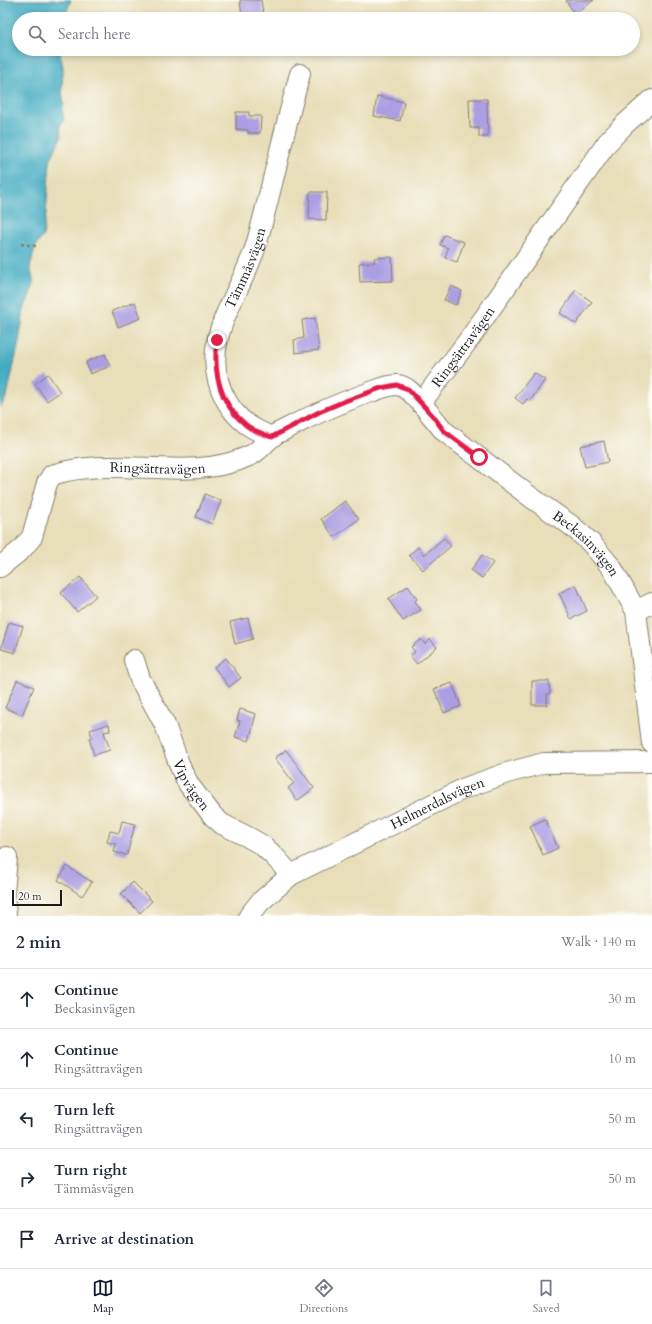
<!DOCTYPE html>
<html lang="en">
<head>
<meta charset="utf-8">
<style>
	:root { --surface:#fff; --page:#f6f6f7; --text:#1f2937; --muted:#747a83; --line:#e0e1e3; --accent:#111827 }
	body { margin:0; font-family:Cardo,serif; background:var(--page); color:var(--text) }
	.scale { position:absolute; left:12px; bottom:10px; width:50px; box-sizing:border-box; padding-left:4px; border:2px solid #1c1c1c; border-top:0; font-size:11px; line-height:14px; white-space:nowrap; color:#1c1c1c; -webkit-text-stroke:3px #fdfcf7; paint-order:stroke }
	.stop { position:absolute; width:12px; height:12px; margin:-9px; border:3px solid #e11d48; border-radius:50%; background:#fff }
	.stop.end { background:#e11d48; border-color:#fff; box-shadow:0 1px 4px #0008 }
	.list { margin:0; padding:0; list-style:none }
	h2 { display:flex; justify-content:space-between; align-items:center; height:52px; margin:0; padding:0 16px; font-size:17px }
	h2 small { font-size:13px; font-weight:400; color:var(--muted) }
	.list li { display:grid; grid-template-columns:26px 1fr auto; gap:12px; align-items:center; box-sizing:border-box; height:60px; padding:0 16px; border-top:1px solid var(--line) }
	.list b { display:block; font-size:15px; white-space:nowrap }
	.list p { margin:0; font-size:13px; white-space:nowrap; color:var(--muted) }
	.list em { font-size:13px; font-style:normal; color:var(--muted) }
	.icon { flex:none; width:22px; height:22px; fill:none; stroke:currentColor; stroke-width:2; stroke-linecap:round; stroke-linejoin:round }
	.map { position:relative; flex:none; width:652px; height:916px; overflow:hidden }
	.search { position:absolute; background:var(--surface); box-shadow:0 2px 6px #0003; left:12px; right:12px; top:12px; height:44px; display:flex; align-items:center; gap:10px; box-sizing:border-box; padding:0 14px; border-radius:22px; color:var(--muted); font-size:15px }
	.sheet { height:352px; background:var(--surface) }
	nav { display:flex; justify-content:space-around; align-items:center; box-sizing:border-box; height:56px; border-top:1px solid var(--line); background:var(--surface); font-size:11px; color:var(--muted) }
	nav a { display:grid; justify-items:center; gap:2px }
	nav .on { color:var(--accent) }
	.map>svg:first-child { display:block }
	.water { fill:#42acc2; stroke:#2f646f }
	.building { fill:#ab9ee3 }
	.lines { fill:none; stroke-linecap:round; stroke-linejoin:round }
	.minor-casing { stroke:#827e6b; stroke-width:22 }
	.path { stroke:#827e6b; stroke-width:2.5; stroke-dasharray:3 3; stroke-linecap:butt }
	.minor { stroke:#fff; stroke-width:20 }
	.route { stroke:#e11d48; stroke-width:5 }
	.labels { text-anchor:middle; dominant-baseline:central; stroke-width:3.5; stroke-linejoin:round; paint-order:stroke }
	.street-label { font-size:14px; fill:#1c1c1c; stroke:#fdfcf7 }
</style>
</head>
<body>
<div class="map">
<svg width="652" height="916" viewBox="0 0 652 916">
	<rect width="100%" height="100%" fill="#fdfcf7"/>
	<filter id="ink" filterUnits="userSpaceOnUse"><feTurbulence type="fractalNoise" baseFrequency=".025" numOctaves="2"/><feDisplacementMap in="SourceGraphic" scale="8" xChannelSelector="R" yChannelSelector="G"/><feConvolveMatrix kernelMatrix="1 2 1 2 8 2 1 2 1" color-interpolation-filters="sRGB"/></filter>
	<filter id="wash" filterUnits="userSpaceOnUse"><feTurbulence type="fractalNoise" baseFrequency=".012" numOctaves="4" result="noise"/><feDisplacementMap in="SourceGraphic" scale="16" xChannelSelector="R" yChannelSelector="G"/><feGaussianBlur stdDeviation="0.9" result="paint"/><feColorMatrix in="noise" values="0 0 0 0 0 0 0 0 0 0 0 0 0 0 0 0 0 1.4 0 .05"/><feComposite in="paint" operator="in"/></filter>
	<g filter="url(#wash)">
		<rect width="100%" height="100%" fill="#e8dfba"/>
		<path class="water" d="M0,0H71L64,19H19V49H59L63,67L62,91L64,105L62,109L64,120L60,125L61,137L50,161L46,214L43,236L35,247L30,267L34,283L24,310L19,342L7,396L0,408Z"/>
		<g id="blocks">
			<g class="building">
				<path d="M240,0H261L264,18L253,19L252,15L242,17Z"/>
				<path d="M567,0H594L575,14L566,1Z"/>
				<path d="M377,96L404,102L400,121L374,116Z"/>
				<path d="M469,99H487L488,137H479V128H470Z"/>
				<path d="M236,112H249V116H261L260,133H248V130L236,129Z"/>
				<path d="M310,192H327L326,220L309,219Z"/>
				<path d="M444,235L464,242L457,262L445,258L448,248L440,245Z"/>
				<path d="M392,257L393,281L360,282L359,263L375,262L374,258Z"/>
				<path d="M451,286L462,291L456,305L444,300Z"/>
				<path d="M576,290L592,302L576,324L560,313Z"/>
				<path d="M135,302L141,318L118,327L112,311Z"/>
				<path d="M315,318L319,350L295,353L294,340L304,338L302,320Z"/>
				<path d="M105,354L110,366L90,374L86,362Z"/>
				<path d="M534,373L545,380L530,401L527,399L523,404L515,398Z"/>
				<path d="M48,374L60,392L47,401L35,384Z"/>
				<path d="M604,441L608,462L585,467L580,446Z"/>
				<path d="M205,494L221,501L212,524L196,517Z"/>
				<path d="M345,501L359,519L334,537L321,519Z"/>
				<path d="M444,538L451,546L423,570L409,555L418,547L424,555Z"/>
				<path d="M482,555L493,563L482,578L471,570Z"/>
				<path d="M80,577L96,596L77,612L61,593Z"/>
				<path d="M576,585L587,611L571,619L559,593Z"/>
				<path d="M408,586L417,599L415,601L421,610L403,621L388,599Z"/>
				<path d="M248,618L253,639L235,644L230,622Z"/>
				<path d="M9,622L23,626L15,653L1,649Z"/>
				<path d="M421,639L425,644L430,639L437,647L417,664L410,656L415,652L411,647Z"/>
				<path d="M226,658L241,678L229,687L214,667Z"/>
				<path d="M17,680L34,687L22,715L5,708Z"/>
				<path d="M532,681H549L550,694H547V705H532Z"/>
				<path d="M452,683L461,706L444,713L434,689Z"/>
				<path d="M240,709L256,714L249,741L235,737L240,721L237,720Z"/>
				<path d="M109,724L110,731L104,732L110,750L94,755L89,738L92,737L90,730Z"/>
				<path d="M286,750L314,788L297,801L288,788L294,783L275,758Z"/>
				<path d="M545,819L558,848L543,855L530,826Z"/>
				<path d="M122,821L135,824L127,855L114,852L116,844L107,842L110,831L119,833Z"/>
				<path d="M67,866L92,882L82,896L58,880Z"/>
				<path d="M133,882L152,901L140,913L121,894Z"/>
			</g>
		</g>
	</g>
	<g filter="url(#ink)">
		<use href="#blocks" fill-opacity="0" stroke="#827e6b" stroke-width="1"/>
		<g class="lines">
			<defs>
				<g id="minor">
					<path id="s1" d="M421,403L444,431L532,498L572,526L591,543L612,568L636,611L652,743"/>
					<path id="s2" d="M272,437C251,429 237,420 226,400C194,342 242,296 257,242C272,187 284,130 300,74"/>
					<path id="s3" d="M0,567L22,549L32,537L47,483L52,475C114,454 189,484 249,456C259,452 264,443 272,437C276,433 283,431 288,428C314,414 340,403 368,393C377,390 388,385 397,385C408,386 414,396 421,403L470,338L607,143L625,124L652,100"/>
					<path d="M636,611L652,603"/>
					<path id="s4" d="M134,660L140,679L165,725L181,769L189,785L213,816L222,824L248,837L262,845L273,855L291,875"/>
					<path d="M6,916L4,894L7,857"/>
					<path id="s5" d="M249,916L260,902L291,875L465,788L507,773L544,763L652,762"/>
				</g>
			</defs>
			<use href="#minor" class="minor-casing"/>
			<path class="path" d="M21,244L36,246"/>
			<use href="#minor" class="minor"/>
		</g>
	</g>
	<g class="lines" filter="url(#ink)">
		<path class="route" d="M217,340C213,372 219,403 246,425C253,431 263,434 272,437L319,412L345,401L381,388L397,385L408,389L433,416L444,431L479,457"/>
	</g>
	<g class="labels">
		<g class="street-label">
			<text stroke="none"><textPath href="#s2" startOffset="200">Tämmåsvägen</textPath></text>
			<text stroke="none"><textPath href="#s3" startOffset="576">Ringsättravägen</textPath></text>
			<text stroke="none"><textPath href="#s3" startOffset="216">Ringsättravägen</textPath></text>
			<text stroke="none"><textPath href="#s1" startOffset="218">Beckasinvägen</textPath></text>
			<text stroke="none"><textPath href="#s4" startOffset="138">Vipvägen</textPath></text>
			<text stroke="none"><textPath href="#s5" startOffset="222">Helmerdalsvägen</textPath></text>
		</g>
	</g>
</svg>
<div class="scale">20 m</div>
<div class="stop" style="left:479px;top:457px"></div>
<div class="stop end" style="left:217px;top:340px"></div>
<div class="search"><svg class="icon" aria-label="search" viewBox="0 0 24 24"><circle cx="10" cy="10" r="6"/><path d="M15 15l6 6"/></svg>Search here</div>
</div>
<section class="sheet">
<h2>2 min<small>Walk · 140 m</small></h2>
<ul class="list">
<li><svg class="icon" aria-label="ahead" viewBox="0 0 24 24"><path d="M12 20V5M6 11l6-6 6 6"/></svg><div><b>Continue</b><p>Beckasinvägen</p></div><em>30 m</em></li>
<li><svg class="icon" aria-label="ahead" viewBox="0 0 24 24"><path d="M12 20V5M6 11l6-6 6 6"/></svg><div><b>Continue</b><p>Ringsättravägen</p></div><em>10 m</em></li>
<li><svg class="icon" aria-label="left" viewBox="0 0 24 24"><path d="M17 20v-9H6M10 6l-5 5 5 5"/></svg><div><b>Turn left</b><p>Ringsättravägen</p></div><em>50 m</em></li>
<li><svg class="icon" aria-label="right" viewBox="0 0 24 24"><path d="M7 20v-9h11M14 6l5 5-5 5"/></svg><div><b>Turn right</b><p>Tämmåsvägen</p></div><em>50 m</em></li>
<li><svg class="icon" aria-label="arrive" viewBox="0 0 24 24"><path d="M6 21V4h12l-3 4 3 4H6"/></svg><div><b>Arrive at destination</b></div></li>
</ul>
</section>
<nav>
<a class="on"><svg class="icon" aria-label="map" viewBox="0 0 24 24"><path d="M3 6l6-2 6 2 6-2v14l-6 2-6-2-6 2zM9 4v14M15 6v14"/></svg>Map</a>
<a><svg class="icon" aria-label="directions" viewBox="0 0 24 24"><path d="M12 3l9 9-9 9-9-9zM9 14v-3h6M13 9l2 2-2 2"/></svg>Directions</a>
<a><svg class="icon" aria-label="saved" viewBox="0 0 24 24"><path d="M7 4h10v16l-5-4-5 4z"/></svg>Saved</a>
</nav>
</body>
</html>
